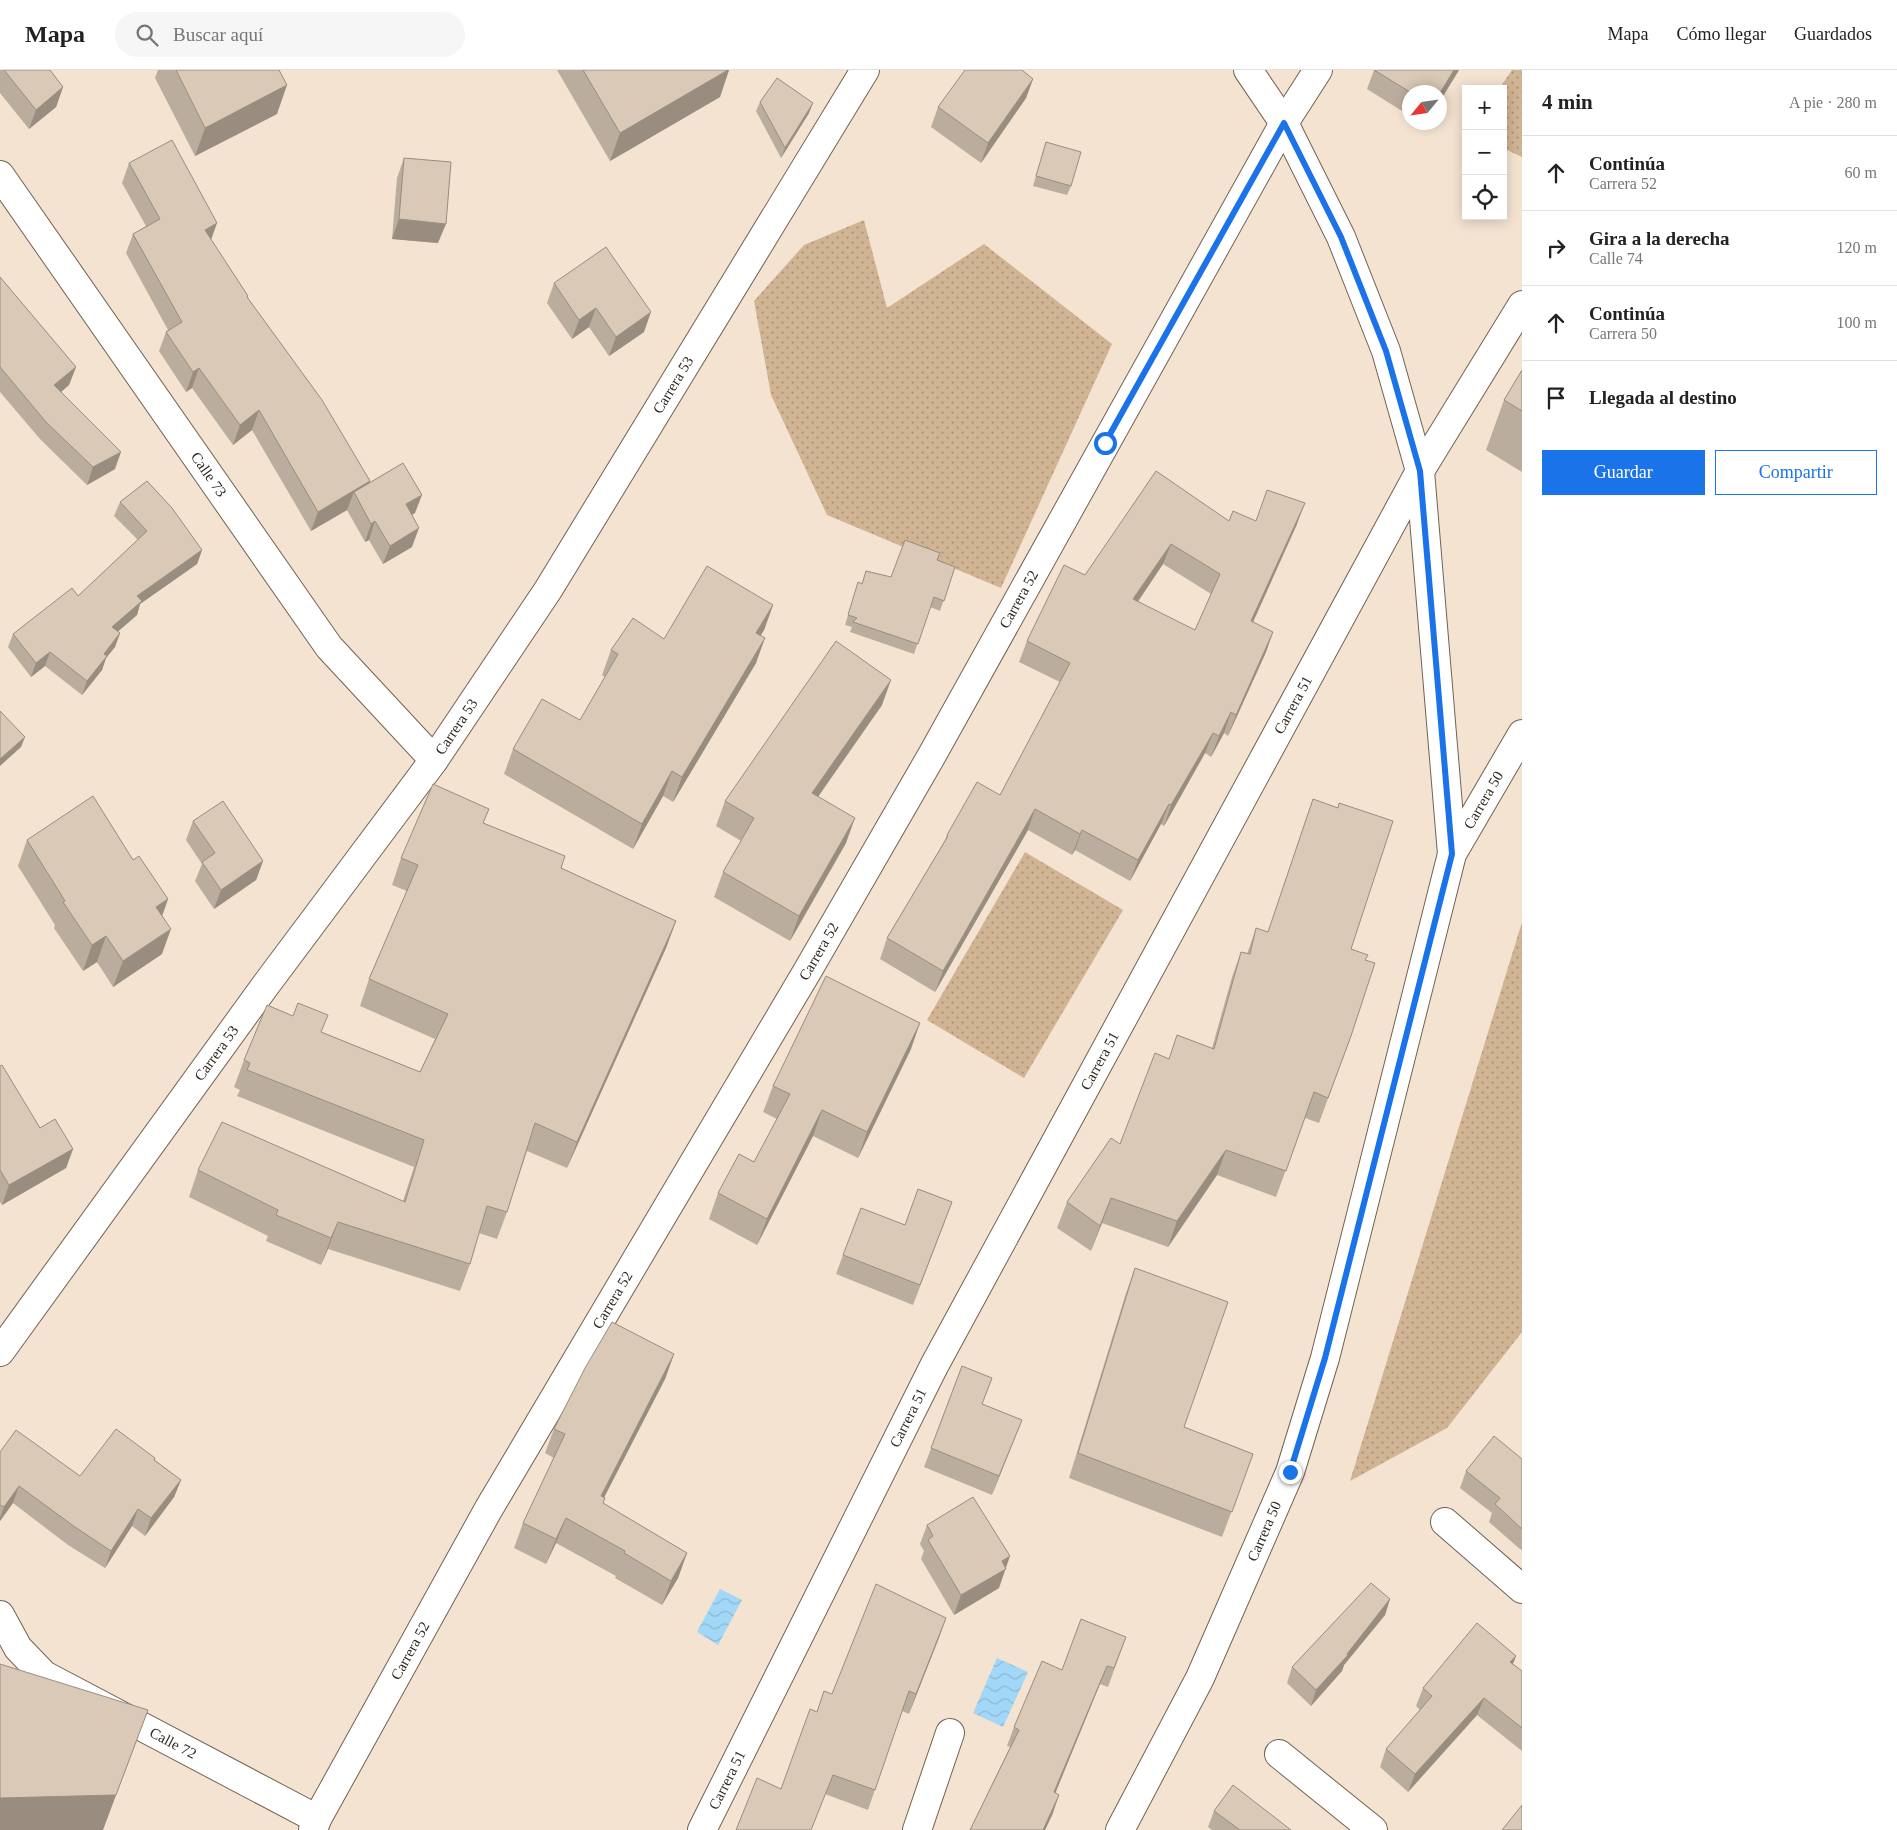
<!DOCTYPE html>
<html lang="es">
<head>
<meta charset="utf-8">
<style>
	:root { --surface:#fff; --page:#f6f6f6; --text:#222; --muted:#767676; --line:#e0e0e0; --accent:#1a73e8 }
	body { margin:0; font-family:Georgia,serif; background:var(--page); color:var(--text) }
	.controls { position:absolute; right:15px; top:15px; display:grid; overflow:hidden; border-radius:0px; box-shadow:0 2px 12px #0003 }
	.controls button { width:45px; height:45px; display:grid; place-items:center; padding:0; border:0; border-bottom:1px solid var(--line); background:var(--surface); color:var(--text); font:25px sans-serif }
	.compass { position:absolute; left:1402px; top:15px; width:45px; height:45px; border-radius:50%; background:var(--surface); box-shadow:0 2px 12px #0003; rotate:241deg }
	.stop { position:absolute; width:15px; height:15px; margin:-11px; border:4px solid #1a73e8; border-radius:50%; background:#fff }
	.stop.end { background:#1a73e8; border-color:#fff; box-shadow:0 1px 5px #0008 }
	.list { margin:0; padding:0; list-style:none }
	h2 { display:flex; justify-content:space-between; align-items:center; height:65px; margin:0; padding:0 20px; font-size:21px }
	h2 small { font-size:16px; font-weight:400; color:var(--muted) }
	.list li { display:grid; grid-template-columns:32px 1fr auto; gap:15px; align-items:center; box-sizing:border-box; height:75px; padding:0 20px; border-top:1px solid var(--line) }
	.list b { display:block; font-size:19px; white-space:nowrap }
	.list p { margin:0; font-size:16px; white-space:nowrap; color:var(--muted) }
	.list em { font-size:16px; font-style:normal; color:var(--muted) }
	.actions { display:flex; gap:10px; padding:15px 20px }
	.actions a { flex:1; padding:11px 0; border:1px solid var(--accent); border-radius:0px; text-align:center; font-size:18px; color:var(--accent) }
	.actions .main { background:var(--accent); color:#fff }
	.icon { flex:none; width:28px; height:28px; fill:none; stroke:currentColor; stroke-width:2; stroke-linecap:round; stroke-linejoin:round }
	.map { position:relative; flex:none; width:1522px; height:1760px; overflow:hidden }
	header { display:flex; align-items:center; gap:30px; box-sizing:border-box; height:70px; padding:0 25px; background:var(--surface); border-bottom:1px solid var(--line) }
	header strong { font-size:24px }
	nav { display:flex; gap:28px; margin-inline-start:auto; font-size:18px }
	.search { width:350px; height:45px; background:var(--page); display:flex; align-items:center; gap:12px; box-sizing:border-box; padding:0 18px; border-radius:28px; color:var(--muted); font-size:19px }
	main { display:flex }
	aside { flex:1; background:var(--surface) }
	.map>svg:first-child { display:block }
	.grass { fill:url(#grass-dots) }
	.water { fill:url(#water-waves) }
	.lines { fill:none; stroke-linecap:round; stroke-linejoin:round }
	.minor-casing { stroke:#716353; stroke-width:30 }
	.minor { stroke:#fff; stroke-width:28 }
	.wall { fill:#bbad9d; fill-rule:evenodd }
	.shaded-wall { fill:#988d7f }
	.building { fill:#d9c9b6; stroke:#988d7f; fill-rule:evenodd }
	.route { stroke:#1a73e8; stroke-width:6 }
	.labels { text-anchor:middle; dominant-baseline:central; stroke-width:4.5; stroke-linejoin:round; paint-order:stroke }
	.street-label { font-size:15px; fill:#2f2922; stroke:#fff1e2 }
</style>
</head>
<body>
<header>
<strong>Mapa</strong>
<div class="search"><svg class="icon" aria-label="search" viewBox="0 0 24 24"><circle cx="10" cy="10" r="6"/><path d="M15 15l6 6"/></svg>Buscar aquí</div>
<nav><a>Mapa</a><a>Cómo llegar</a><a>Guardados</a></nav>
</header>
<main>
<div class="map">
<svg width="1522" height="1760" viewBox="0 0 1522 1760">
	<defs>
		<pattern id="grass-dots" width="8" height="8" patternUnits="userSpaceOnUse" patternTransform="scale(1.25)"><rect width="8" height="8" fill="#d1b493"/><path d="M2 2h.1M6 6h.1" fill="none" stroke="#aa9278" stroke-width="1.8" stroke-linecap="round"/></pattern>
		<pattern id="water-waves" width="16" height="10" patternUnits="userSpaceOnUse" patternTransform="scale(1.25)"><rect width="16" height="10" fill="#a2d7f8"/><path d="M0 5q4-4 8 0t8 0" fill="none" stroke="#8cb9d4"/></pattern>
	</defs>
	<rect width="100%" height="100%" fill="#f4e3d1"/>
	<g class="grass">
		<path d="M1512,0H1522V87L1503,78V19H1499Z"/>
		<path d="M864,150L887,238L984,174L1112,274L1001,518L827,445L771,325L754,231L804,175Z"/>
		<path d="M1025,782L1123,840L1024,1008L927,950Z"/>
		<path d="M1522,852V1262L1447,1358L1350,1411Z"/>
	</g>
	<g class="water">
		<path d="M720,1519L742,1530L718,1575L697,1562Z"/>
		<path d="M997,1588L1028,1602L1003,1657L973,1643Z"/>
	</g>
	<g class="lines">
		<defs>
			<g id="minor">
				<path d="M1248,0L1284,53L1341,167L1386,281L1420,401L1452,784"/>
				<path id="s1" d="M0,105L329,577L434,690"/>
				<path id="s2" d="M0,1282L265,916L434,690L548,520L865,0"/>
				<path d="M1445,1452L1522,1519"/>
				<path id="s3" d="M0,1545L18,1578L44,1605L317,1749"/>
				<path d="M1279,1684L1373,1760"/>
				<path id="s4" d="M313,1760L317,1749L488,1440L808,900L932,685L1284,53L1318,0"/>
				<path id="s5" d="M702,1760L934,1296L1420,401L1522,235"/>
				<path d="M917,1760L950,1663"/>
				<path id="s6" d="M1120,1760L1200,1608L1290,1402L1325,1288L1452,784L1522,664"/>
			</g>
		</defs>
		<use href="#minor" class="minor-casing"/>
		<use href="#minor" class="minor"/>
	</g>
	<g class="wall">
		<path d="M0,0H50L63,17L56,37L29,59L0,23Z"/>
		<path d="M158,0H279L277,44L195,86L155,8Z"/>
		<path d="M557,0H729L720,27L610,91Z"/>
		<path d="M1374,0H1459L1440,31V22H1410V46L1367,19Z"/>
		<path d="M1033,9L1026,28L981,93L931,57L938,37Z"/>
		<path d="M760,32L809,43L781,88L756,41Z"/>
		<path d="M1046,72L1071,116L1067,125L1033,116Z"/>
		<path d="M404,88L438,173L392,169L397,108Z"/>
		<path d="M129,93L211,170L248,226V228L370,412L415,443L412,445V477L383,494L369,470L365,472L347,440L311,461L252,360L233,375L192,318L186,322L159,281L166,262L168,260L126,183L133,164L146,156L122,113Z"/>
		<path d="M0,207L76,297L69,315L61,322L115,399L87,415L40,369L0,322Z"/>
		<path d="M554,213L644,262L609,286L589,257L572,269L547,233Z"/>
		<path d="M1522,300V402L1486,380L1504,330Z"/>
		<path d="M120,432L202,480L197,494L140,534L137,545L118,561L120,563L115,577L106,588L102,600L82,625L45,596L31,607L8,577L13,564L78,526L138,470L114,446Z"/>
		<path d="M1229,451H1256L1297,454L1253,552L1273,562L1266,582L1228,666L1224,663L1211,687L1205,683L1164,756L1161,754L1130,811L1075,780L1072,785L1028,760L935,922L880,889L887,868L944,772L947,765L1000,725L1060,612L1019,592L1027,571L1085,505ZM1163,494L1211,524L1195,560L1138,532Z"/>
		<path d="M937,490L955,497L940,541L930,537L914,584L850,562L852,557L845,555L858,512L862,514L866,501L891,507Z"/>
		<path d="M773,535L764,560L760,566L756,593L673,732L663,726L633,779L504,704L513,679L580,650L605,607L602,605L611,580L664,569Z"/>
		<path d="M882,635L818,727L846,773L790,871L714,827L723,802L741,771L716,756L725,731Z"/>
		<path d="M1313,729L1351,879L1365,890L1351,966L1319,1053L1305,1048L1276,1127L1217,1105L1168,1177L1102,1153L1091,1181L1057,1158L1067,1132L1120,1074L1169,989L1212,978L1232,907L1241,882L1247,884L1256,858L1268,862Z"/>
		<path d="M193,751L263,791L256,810L214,839L195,811L202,794L186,770Z"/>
		<path d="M483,753L561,798L676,851L666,878L567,1098L527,1081L507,1142L497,1169L479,1163L470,1194L460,1221L328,1179L321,1195L266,1171L268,1166L189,1127L198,1100L403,1131L414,1097L237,1026L240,1020L234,1017L244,990L321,962L420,1002L435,969L360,936L369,909L407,821L392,815L401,788Z"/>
		<path d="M27,770L133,790L168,829L162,845V884L113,917L97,892L83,901L54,858L55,855L18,796Z"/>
		<path d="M911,979L858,1088L813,1066L757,1175L709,1149L718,1123L754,1092L777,1049L763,1042L773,1016Z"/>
		<path d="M0,996L40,1058L73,1079L66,1098L2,1135L0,1132Z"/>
		<path d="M945,1151L913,1235L836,1204L843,1185L905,1155Z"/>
		<path d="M1135,1198L1184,1357L1253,1384L1222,1467L1069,1408L1126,1223Z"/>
		<path d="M674,1284L665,1309L604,1427L605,1428L603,1433L687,1483L678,1508L662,1535L615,1508L616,1506L556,1473L546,1494L514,1478L523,1453L554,1388L545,1383L554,1359Z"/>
		<path d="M962,1296L982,1334L1022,1350L992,1425L924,1397Z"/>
		<path d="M0,1382L80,1406L155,1388V1390L181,1410L174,1427L145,1466L132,1456L105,1498L68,1475L13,1433L0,1451Z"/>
		<path d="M1522,1389V1479L1521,1480L1489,1452L1492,1443L1460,1418L1466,1401Z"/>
		<path d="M927,1455L999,1518L954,1545L921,1489L924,1481L920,1474Z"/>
		<path d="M1390,1529L1385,1545L1344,1595L1342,1601L1311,1636L1287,1613L1292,1597Z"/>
		<path d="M946,1548L909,1644L902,1641L868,1740L825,1724L811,1760L781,1719L817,1642L824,1621L832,1624Z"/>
		<path d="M1126,1567L1108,1617L1100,1614L1055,1723L1053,1743L1045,1760H970L1010,1677L1007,1676L1014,1657Z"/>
		<path d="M1516,1586L1513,1594L1522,1601V1681L1477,1645L1408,1722L1380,1697L1386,1679L1420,1640L1416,1636L1423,1618Z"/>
		<path d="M1214,1741L1291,1760H1212L1208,1757Z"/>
	</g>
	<g class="shaded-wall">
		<path d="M728,0H729L720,27L610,91L620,63Z"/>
		<path d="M1454,0H1459L1440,31V23Z"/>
		<path d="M1033,9L1026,28L981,93L988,73Z"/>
		<path d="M287,15L277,44L195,86L205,58Z"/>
		<path d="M63,17L56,37L29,59L36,40Z"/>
		<path d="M813,33L809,43L781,88L785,78Z"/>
		<path d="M399,149L446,154L438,173L392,169Z"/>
		<path d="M217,153L210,173L205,160Z"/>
		<path d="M596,238L589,257L572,269L579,250Z"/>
		<path d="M651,242L644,262L609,286L616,267Z"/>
		<path d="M76,297L69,315L48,333L54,315Z"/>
		<path d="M199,298L192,318L186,322L193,302Z"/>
		<path d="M259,340L252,360L233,375L240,355Z"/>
		<path d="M121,382L115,399L87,415L93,397Z"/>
		<path d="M370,411L363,430L354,422L347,440L311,461L318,442Z"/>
		<path d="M422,425L415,443L399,452L406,434Z"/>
		<path d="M1305,433L1297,454L1244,572L1251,551Z"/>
		<path d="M375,451L369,470L365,472L371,454Z"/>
		<path d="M419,458L412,477L383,494L390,476Z"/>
		<path d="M1171,474L1163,494L1125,550L1133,529Z"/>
		<path d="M202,480L197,494L140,534L137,545L107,571L112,557L137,526Z"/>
		<path d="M773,535L764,560L747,588L756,563Z"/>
		<path d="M1273,562L1266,582L1228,666L1236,645Z"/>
		<path d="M120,563L115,577L106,588L102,600L82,625L87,611L104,584Z"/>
		<path d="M765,568L756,593L673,732L682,707Z"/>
		<path d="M50,582L45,596L31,607L36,593Z"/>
		<path d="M891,610L882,635L803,748L812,723Z"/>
		<path d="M1231,642L1224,663L1211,687L1219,666Z"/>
		<path d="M1213,663L1205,683L1164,756L1171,735Z"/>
		<path d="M25,667L21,677L0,696V689Z"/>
		<path d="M672,701L663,726L633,779L642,754Z"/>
		<path d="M1169,734L1161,754L1130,811L1138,790Z"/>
		<path d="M1035,739L1028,760L935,922L943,901Z"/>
		<path d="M855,748L846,773L790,871L799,846Z"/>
		<path d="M1082,760L1075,780L1072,785L1080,764Z"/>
		<path d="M263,791L256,810L214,839L221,820Z"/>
		<path d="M168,829L159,855L156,837Z"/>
		<path d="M676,851L666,878L567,1098L577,1072Z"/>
		<path d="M171,859L162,884L113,917L123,891Z"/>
		<path d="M106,866L97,892L83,901L92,875Z"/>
		<path d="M920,953L911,979L858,1088L867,1062Z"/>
		<path d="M822,1040L813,1066L757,1175L767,1149Z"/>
		<path d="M73,1079L66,1098L2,1135L9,1115Z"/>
		<path d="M1226,1080L1217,1105L1168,1177L1177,1151Z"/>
		<path d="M1111,1128L1102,1153L1091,1181L1100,1156Z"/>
		<path d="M338,1152L328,1179L321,1195L331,1168Z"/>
		<path d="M674,1284L665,1309L592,1451L601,1426Z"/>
		<path d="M1022,1350L992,1425L999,1406Z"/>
		<path d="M181,1410L174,1427L145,1466L151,1448Z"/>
		<path d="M19,1416L13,1433L0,1451V1448L4,1437Z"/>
		<path d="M138,1439L132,1456L105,1498L111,1481Z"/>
		<path d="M566,1448L556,1473L546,1494L556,1469Z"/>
		<path d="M687,1483L678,1508L662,1535L671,1511Z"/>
		<path d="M1010,1486L999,1518L954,1545L961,1525L1002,1491Z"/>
		<path d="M1390,1529L1385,1545L1344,1595L1342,1601L1311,1636L1316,1620Z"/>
		<path d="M946,1548L939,1568L909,1644L916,1624Z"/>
		<path d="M1516,1586L1509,1604L1510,1592Z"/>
		<path d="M1107,1596L1100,1614L1048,1741L1054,1722Z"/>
		<path d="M1484,1628L1477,1645L1408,1722L1415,1704Z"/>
		<path d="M148,1640L103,1760H0V1728Z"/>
		<path d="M1059,1725L1053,1743L1045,1760H1043Z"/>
	</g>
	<g class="building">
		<path d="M4,0H50L63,17L36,40Z"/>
		<path d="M176,0H279L287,15L205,58Z"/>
		<path d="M583,0H728L620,63Z"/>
		<path d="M965,0H1022L1033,9L988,73L938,37Z"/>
		<path d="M1374,0H1454L1440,23L1410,22Z"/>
		<path d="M777,8L813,33L785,78L760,32Z"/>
		<path d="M172,70L217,153L205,160L248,226L247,227L322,330L370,411L318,442L259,340L240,355L199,298L193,302L166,262L182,252L133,164L160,149L129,93Z"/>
		<path d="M1046,72L1081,82L1071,116L1036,106Z"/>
		<path d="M404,88L451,92L446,154L399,149Z"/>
		<path d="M606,177L651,242L616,267L596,238L579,250L554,213Z"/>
		<path d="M0,207L76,297L54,315L121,382L93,397L46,352L0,297Z"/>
		<path d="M1522,300V341L1504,330Z"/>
		<path d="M403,393L422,425L406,434L419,458L390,476L375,451L371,454L354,422Z"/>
		<path d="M1156,401L1229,451L1233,441L1256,451L1267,420L1305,433L1251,551L1273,562L1236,645L1231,642L1219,666L1213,663L1171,735L1169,734L1138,790L1082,760L1080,764L1035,739L943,901L887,868L948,766L947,765L977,712L1000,725L1070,593L1027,571L1064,495L1085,505ZM1171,474L1220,504L1195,560L1133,529Z"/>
		<path d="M147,411L172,438L202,480L137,526L142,531L112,557L120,563L104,584L107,586L87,611L50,582L36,593L13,564L72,518L78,526L147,461L120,432Z"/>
		<path d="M905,470L940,483L937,490L955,497L944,531L934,527L918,574L853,552L857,548L848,545L858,512L862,514L866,501L891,507Z"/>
		<path d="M707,496L773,535L756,563L765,568L682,707L672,701L642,754L513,679L542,629L580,650L618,584L611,580L633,548L664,569Z"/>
		<path d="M836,571L891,610L812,723L855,748L799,846L723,802L754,748L725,731Z"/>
		<path d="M0,641L25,667L0,689Z"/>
		<path d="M433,714L489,739L483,753L565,786L561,798L676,851L577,1072L535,1053L507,1142L487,1136L470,1194L338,1152L331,1168L276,1145L278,1140L198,1100L222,1052L405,1132L424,1070L247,1000L250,993L244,990L267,935L293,946L298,933L328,945L321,962L420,1002L448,944L369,909L418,795L401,788Z"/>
		<path d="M93,726L133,790L139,786L168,829L156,837L171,859L123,891L106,866L92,875L63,832L65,831L27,770Z"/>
		<path d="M1313,729L1338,738L1339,733L1393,751L1351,879L1368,885L1365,890L1375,893L1351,966L1328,1028L1314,1022L1286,1101L1226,1080L1177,1151L1111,1128L1100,1156L1067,1132L1111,1068L1120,1074L1155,983L1169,989L1177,965L1214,979L1241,882L1250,884L1256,858L1268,862Z"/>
		<path d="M223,731L263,791L221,820L202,792L215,783L193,751Z"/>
		<path d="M826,906L920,953L867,1062L822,1040L767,1149L718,1123L739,1084L754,1092L790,1024L773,1016Z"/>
		<path d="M2,995L40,1058L55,1049L73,1079L9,1115L0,1100V996Z"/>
		<path d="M918,1119L952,1132L920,1215L843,1185L861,1138L905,1155Z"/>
		<path d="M1135,1198L1228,1232L1184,1357L1253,1384L1232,1442L1078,1383Z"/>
		<path d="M612,1252L674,1284L601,1426L605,1428L603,1433L687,1483L671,1511L624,1483L625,1481L566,1448L556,1469L523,1453L565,1364L554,1359L585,1298Z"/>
		<path d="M962,1296L992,1308L982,1334L1022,1350L999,1406L931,1378Z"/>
		<path d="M116,1359L155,1388L154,1390L181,1410L151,1448L138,1439L111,1481L75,1457L19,1416L4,1437L0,1435V1382L16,1360L80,1406Z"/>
		<path d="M1494,1366L1522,1389V1459L1495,1434L1500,1428L1466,1401Z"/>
		<path d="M973,1427L1010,1486L1002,1491L1006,1499L961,1525L928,1470L933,1466L927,1455Z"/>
		<path d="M1371,1513L1390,1529L1347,1584L1348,1585L1316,1620L1292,1597Z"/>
		<path d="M876,1514L946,1548L916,1624L909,1621L875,1720L833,1705L811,1760H736L757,1708L781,1719L810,1639L817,1642L824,1621L832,1624Z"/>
		<path d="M1081,1549L1126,1567L1114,1598L1107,1596L1054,1722L1059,1725L1043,1760H970L1019,1660L1014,1657L1042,1591L1062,1600Z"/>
		<path d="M1477,1553L1516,1586L1510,1592L1522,1601V1658L1484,1628L1415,1704L1386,1679L1432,1626L1423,1618Z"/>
		<path d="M0,1594L148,1640L116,1725L0,1728Z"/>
		<path d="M1233,1715L1291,1760H1240L1214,1741Z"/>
		<path d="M1522,1735V1760H1502Z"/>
	</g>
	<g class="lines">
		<path class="route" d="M1105,373L1284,53L1341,167L1386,281L1420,401L1452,784L1325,1288L1290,1402"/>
	</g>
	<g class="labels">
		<g class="street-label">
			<text stroke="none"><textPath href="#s2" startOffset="1179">Carrera 53</textPath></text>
			<text stroke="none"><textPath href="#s1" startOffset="365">Calle 73</textPath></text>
			<text stroke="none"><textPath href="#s4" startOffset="1419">Carrera 52</textPath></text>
			<text stroke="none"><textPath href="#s5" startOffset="1271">Carrera 51</textPath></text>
			<text stroke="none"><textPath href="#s2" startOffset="774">Carrera 53</textPath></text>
			<text stroke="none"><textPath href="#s6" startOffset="1098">Carrera 50</textPath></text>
			<text stroke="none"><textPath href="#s4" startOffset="1014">Carrera 52</textPath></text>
			<text stroke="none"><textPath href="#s2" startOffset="369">Carrera 53</textPath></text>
			<text stroke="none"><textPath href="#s5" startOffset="866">Carrera 51</textPath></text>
			<text stroke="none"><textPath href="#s4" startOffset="609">Carrera 52</textPath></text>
			<text stroke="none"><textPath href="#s5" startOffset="461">Carrera 51</textPath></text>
			<text stroke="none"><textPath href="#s6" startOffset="332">Carrera 50</textPath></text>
			<text stroke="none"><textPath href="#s4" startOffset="204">Carrera 52</textPath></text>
			<text stroke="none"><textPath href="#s3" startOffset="221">Calle 72</textPath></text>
			<text stroke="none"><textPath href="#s5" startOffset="56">Carrera 51</textPath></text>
		</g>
	</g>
</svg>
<div class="controls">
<button>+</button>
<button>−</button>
<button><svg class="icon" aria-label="locate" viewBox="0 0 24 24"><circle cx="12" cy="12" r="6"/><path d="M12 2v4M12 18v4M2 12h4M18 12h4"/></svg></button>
</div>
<svg class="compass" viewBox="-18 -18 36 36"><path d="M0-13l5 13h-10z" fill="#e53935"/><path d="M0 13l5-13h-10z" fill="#767676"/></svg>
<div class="stop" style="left:1105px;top:373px"></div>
<div class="stop end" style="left:1290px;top:1402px"></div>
</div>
<aside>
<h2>4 min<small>A pie · 280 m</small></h2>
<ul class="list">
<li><svg class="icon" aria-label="ahead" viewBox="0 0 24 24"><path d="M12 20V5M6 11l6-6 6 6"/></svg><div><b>Continúa</b><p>Carrera 52</p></div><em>60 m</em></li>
<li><svg class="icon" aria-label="right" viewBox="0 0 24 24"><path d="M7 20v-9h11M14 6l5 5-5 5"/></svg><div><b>Gira a la derecha</b><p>Calle 74</p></div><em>120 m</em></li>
<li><svg class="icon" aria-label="ahead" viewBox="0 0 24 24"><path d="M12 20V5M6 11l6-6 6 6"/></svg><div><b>Continúa</b><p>Carrera 50</p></div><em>100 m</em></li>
<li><svg class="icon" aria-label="arrive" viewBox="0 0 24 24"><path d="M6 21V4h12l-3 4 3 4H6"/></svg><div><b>Llegada al destino</b></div></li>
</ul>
<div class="actions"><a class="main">Guardar</a><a>Compartir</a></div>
</aside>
</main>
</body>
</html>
